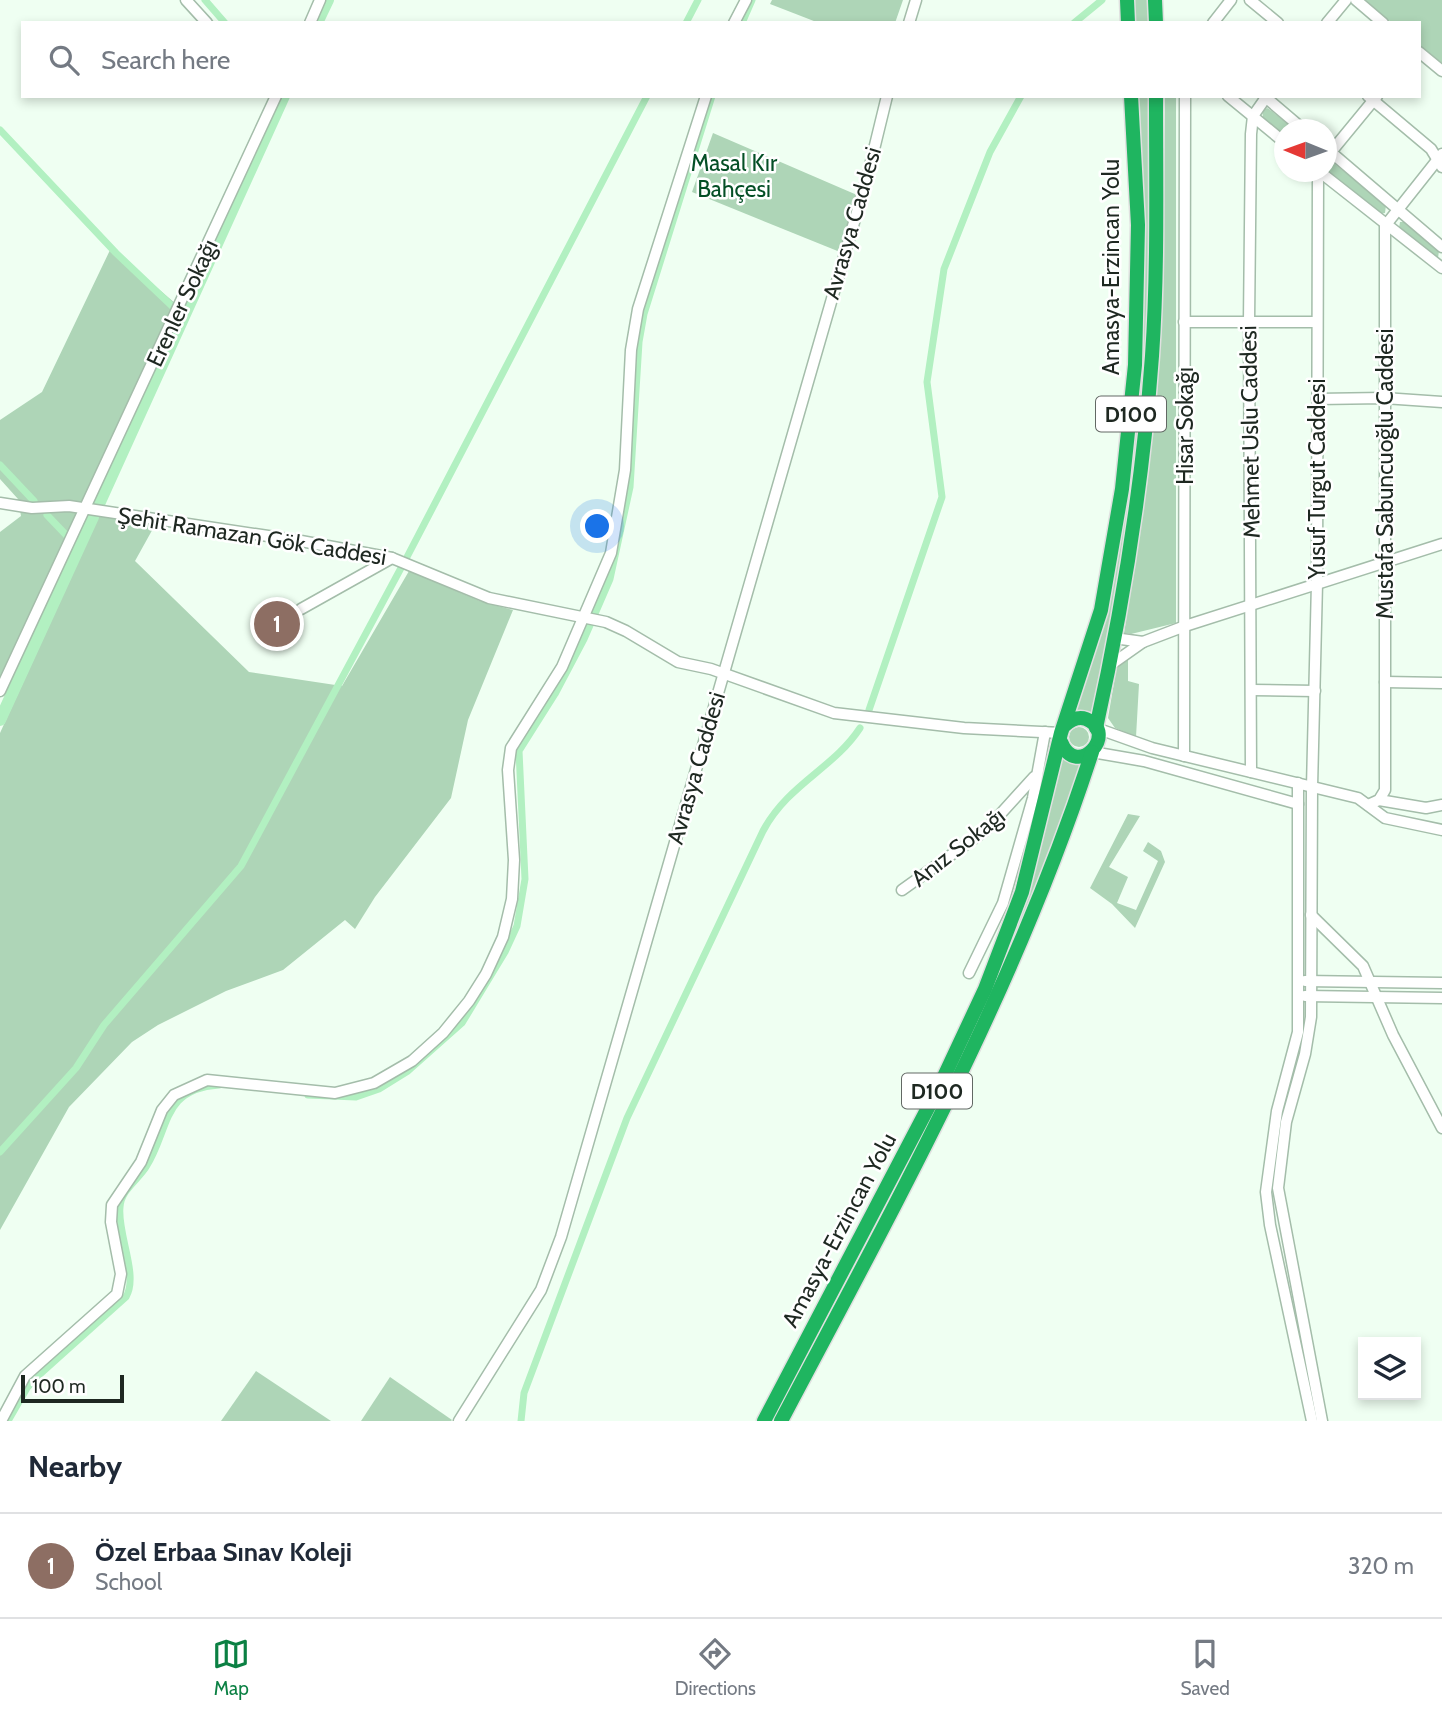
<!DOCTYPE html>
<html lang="en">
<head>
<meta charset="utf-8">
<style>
	:root { --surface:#fff; --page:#f2f2f3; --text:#1f2937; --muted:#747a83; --line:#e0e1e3; --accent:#0b8043 }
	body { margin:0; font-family:Cabin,sans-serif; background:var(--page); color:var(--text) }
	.controls { position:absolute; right:21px; bottom:21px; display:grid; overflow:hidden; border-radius:0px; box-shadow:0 4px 10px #0003 }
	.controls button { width:63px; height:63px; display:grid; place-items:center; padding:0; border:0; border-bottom:2px solid var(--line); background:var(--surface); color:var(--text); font:35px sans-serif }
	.compass { position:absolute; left:1274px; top:119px; width:63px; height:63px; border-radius:50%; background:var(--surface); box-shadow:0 4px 10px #0003; rotate:271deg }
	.scale { position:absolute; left:21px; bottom:18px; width:103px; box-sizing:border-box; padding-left:7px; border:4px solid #1e2821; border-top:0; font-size:19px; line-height:24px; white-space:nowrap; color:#1e2821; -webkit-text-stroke:5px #fff; paint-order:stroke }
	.you { position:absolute; left:598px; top:527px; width:24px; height:24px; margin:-18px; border:5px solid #fff; border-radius:50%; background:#1a73e8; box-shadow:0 0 0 10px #1a73e833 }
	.badge { display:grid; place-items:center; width:46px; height:46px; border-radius:50%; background:var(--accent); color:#fff; font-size:23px; font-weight:700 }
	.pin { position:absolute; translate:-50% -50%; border:4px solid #fff; box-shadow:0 2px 7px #0006 }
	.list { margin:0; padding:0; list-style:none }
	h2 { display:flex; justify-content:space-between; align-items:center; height:91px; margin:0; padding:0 28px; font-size:30px }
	h2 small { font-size:23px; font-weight:400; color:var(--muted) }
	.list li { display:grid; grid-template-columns:46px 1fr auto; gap:21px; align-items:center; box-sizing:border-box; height:105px; padding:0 28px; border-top:2px solid var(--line) }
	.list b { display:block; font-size:26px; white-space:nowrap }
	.list p { margin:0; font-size:23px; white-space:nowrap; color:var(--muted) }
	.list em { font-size:23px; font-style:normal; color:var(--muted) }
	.icon { flex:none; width:38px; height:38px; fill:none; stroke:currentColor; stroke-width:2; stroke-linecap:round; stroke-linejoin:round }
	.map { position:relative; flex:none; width:1442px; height:1421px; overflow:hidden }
	.search { position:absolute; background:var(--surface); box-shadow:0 4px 10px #0003; left:21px; right:21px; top:21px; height:77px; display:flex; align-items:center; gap:18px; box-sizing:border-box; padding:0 24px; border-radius:0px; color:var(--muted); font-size:26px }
	.sheet { height:196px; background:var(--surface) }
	nav { display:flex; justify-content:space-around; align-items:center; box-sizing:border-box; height:98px; border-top:2px solid var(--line); background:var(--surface); font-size:19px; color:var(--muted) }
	nav a { display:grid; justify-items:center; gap:4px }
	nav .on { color:var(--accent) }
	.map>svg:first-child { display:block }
	.green { fill:#aed5b7 }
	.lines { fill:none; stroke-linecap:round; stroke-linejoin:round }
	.canal { stroke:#b2f0c1; stroke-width:7 }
	.river { stroke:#b2f0c1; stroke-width:12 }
	.minor-casing { stroke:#a4bdaa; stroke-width:13 }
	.highway-casing { stroke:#e0e1e0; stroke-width:17 }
	.minor { stroke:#fff; stroke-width:10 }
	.highway { stroke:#1fb560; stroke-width:14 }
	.labels { text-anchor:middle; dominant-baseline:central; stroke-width:5; stroke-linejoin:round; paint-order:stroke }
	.shield { fill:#fff; stroke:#626864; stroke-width:2 }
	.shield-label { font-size:21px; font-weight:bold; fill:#1e2821 }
	.park-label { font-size:23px; fill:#044f26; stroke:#fff }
	.street-label { font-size:23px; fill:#1e2821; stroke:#fff }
</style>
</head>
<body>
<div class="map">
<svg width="1442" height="1421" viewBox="0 0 1442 1421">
	<rect width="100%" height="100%" fill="#effff2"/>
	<g class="green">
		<path d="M772,0H903L895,23H819L770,4Z"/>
		<path d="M1133,0H1148L1150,23H1133Z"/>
		<path d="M1364,0H1442V63L1419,45V23H1392Z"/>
		<path d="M1136,96H1151L1148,308L1138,431L1123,545L1094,718L1074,714L1141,350L1143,192Z"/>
		<path d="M1165,96H1176V623L1131,634L1124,633L1147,485L1157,392L1163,296Z"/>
		<path d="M1267,108L1269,109L1294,129L1284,130V136L1263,117L1262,111Z"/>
		<path d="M713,133L857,195L840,252L692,192Z"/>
		<path d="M1331,161L1386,205L1385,213L1378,214L1327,170V164Z"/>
		<path d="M1400,222H1405L1439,251L1438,258L1399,228Z"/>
		<path d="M111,248L176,304L0,678V532L21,516L18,499L0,479V420L42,392Z"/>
		<path d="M99,516L155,525L135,561L249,672L342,686L409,571L480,601L513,610L468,720L451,798L375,897L355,929L345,920L283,970L226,991L158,1025L132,1042L69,1107L0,1230V733Z"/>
		<path d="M1128,659V681L1139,684L1136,737L1115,728L1108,718L1117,665Z"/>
		<circle cx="1079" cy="737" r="10"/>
		<path d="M1061,757L1082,762L1035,891L975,1033L868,1245L865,1243L956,1062Z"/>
		<path d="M1128,814L1140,816L1109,867L1128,877L1117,903L1136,910L1158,861L1143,851L1148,842L1161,851L1165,862L1135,928L1112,904L1090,888Z"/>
		<path d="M256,1371L331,1421H221Z"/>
		<path d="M390,1377L452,1420L451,1421H361Z"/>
	</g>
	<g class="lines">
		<g class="canal">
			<path d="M205,0L225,23"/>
			<path d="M686,23L698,0"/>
			<path d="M742,23L752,0"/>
			<path d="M1074,23L1102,0"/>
			<path d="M0,130L116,253L174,308"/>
			<path d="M183,317H184"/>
			<path d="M0,465L34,501"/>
			<path d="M47,515L68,537"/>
			<path d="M407,557L647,96"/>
			<path d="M869,710L942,497L927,382L944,269L990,152L1021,96"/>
			<path d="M308,1095L356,1097L379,1089L408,1071L462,1023L505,952L517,926L525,879L519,751L555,694L584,639L610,579L630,487L639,342L644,314L712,96"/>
			<path d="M0,1152L76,1068L104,1025L241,866L401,568"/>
			<path d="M8,1421L27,1388L38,1376L126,1297C139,1275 117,1234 120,1207C121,1190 138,1180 146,1167C170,1129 161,1089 219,1085"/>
			<path d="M521,1421L524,1393L627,1118L763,831C788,784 834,768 860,728"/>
		</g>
		<g class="river">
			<path d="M317,23L328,0"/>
			<path d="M99,504L284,96"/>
			<path d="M0,720L93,517"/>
		</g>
		<defs>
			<g id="minor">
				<path d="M186,0L207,23"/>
				<path d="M1250,0L1278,23"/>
				<path d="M1356,0L1383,23"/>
				<path d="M310,23L320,0"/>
				<path d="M734,23L746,0"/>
				<path d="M909,23L916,0"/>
				<path d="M1213,23L1231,0"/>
				<path d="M1327,23L1346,0"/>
				<path d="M1419,52L1442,71"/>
				<path d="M1228,96L1284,142"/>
				<path d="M1264,96L1304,130"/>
				<path d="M1368,96L1431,149L1442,167"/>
				<path d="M1326,148L1442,247"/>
				<path d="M1326,158L1377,96"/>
				<path d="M1318,172L1317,583L1312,787L1311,1017L1305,1054L1286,1122L1278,1188L1322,1421"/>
				<path d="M1320,172L1442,268"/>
				<path d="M1184,322H1316"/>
				<path d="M1317,399L1384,398L1442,402"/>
				<path d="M0,503L32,508L69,506L301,541L392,558L489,598L606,622L626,631L678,662L711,669L834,713L964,728L1061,733"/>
				<path d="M301,609L392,558"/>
				<path d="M1114,638L1143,642"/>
				<path d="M1109,666L1143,642L1185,626L1442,544"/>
				<path d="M1385,682L1442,683"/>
				<path d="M1252,690L1315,691"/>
				<path d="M0,691L276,96"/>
				<path d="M1096,728L1152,748L1358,798L1385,818L1442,830"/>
				<path d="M1092,752L1144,761L1298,804"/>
				<path d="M1184,756L1185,96"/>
				<path d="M1251,772L1249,322L1251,134L1253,116L1267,96"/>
				<path d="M1298,783V1032L1277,1111L1266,1192L1270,1225L1312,1421"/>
				<path d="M1379,800L1426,808L1442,805"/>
				<path d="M1368,805L1379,800L1385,790V226L1442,154"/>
				<path d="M902,890L986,830L1034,777"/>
				<path d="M1311,915L1363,966L1393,1035L1442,1128"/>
				<path d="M969,973L1003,903L1033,798L1045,732"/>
				<path d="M1305,981L1442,983"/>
				<path d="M1305,996L1442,998"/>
				<path d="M1,1421L25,1376L117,1294L121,1274L111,1222L112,1205L141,1162L162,1110L174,1095L207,1080L335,1093L374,1083L412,1061L443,1033L469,1001L486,974L503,937L512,899L514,860L508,770L511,748L562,667L611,553L625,470L631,350L638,309L706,96"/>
				<path d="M459,1421L541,1290L561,1237L868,174L887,96"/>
			</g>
			<g id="highway">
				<path d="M1127,0L1128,23"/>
				<path d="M1155,0L1156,23"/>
				<path d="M1096,728C1123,606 1143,480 1152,356C1158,270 1156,183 1156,96"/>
				<path d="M1061,742C1077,781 1120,732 1086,719C1078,716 1071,720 1065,725"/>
				<path d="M764,1421L941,1083L985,989L1022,892L1061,733L1101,610L1122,489L1135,365L1138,225L1131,96"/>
				<path d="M781,1421C896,1203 1016,988 1092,752"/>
			</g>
		</defs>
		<use href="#minor" class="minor-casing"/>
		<use href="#highway" class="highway-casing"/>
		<use href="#minor" class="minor"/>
		<use href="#highway" class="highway"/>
	</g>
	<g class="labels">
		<g class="shield">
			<rect x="1096" y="396.5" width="70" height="35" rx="5"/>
			<rect x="902" y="1073.5" width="70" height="35" rx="5"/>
		</g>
		<g class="shield-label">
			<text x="1131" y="414">D100</text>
			<text x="937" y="1091">D100</text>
		</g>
		<g class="park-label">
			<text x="734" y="163">Masal Kır<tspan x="734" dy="26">Bahçesi</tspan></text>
		</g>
		<g class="street-label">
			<text transform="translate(852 223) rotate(-74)">Avrasya Caddesi</text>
			<text transform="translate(1111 267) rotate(-90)">Amasya-Erzincan Yolu</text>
			<text transform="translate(182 303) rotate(-65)">Erenler Sokağı</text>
			<text transform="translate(1185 426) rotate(-90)">Hisar Sokağı</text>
			<text transform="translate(1250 432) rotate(-91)">Mehmet Uslu Caddesi</text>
			<text transform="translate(1385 474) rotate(-90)">Mustafa Sabuncuoğlu Caddesi</text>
			<text transform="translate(1317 479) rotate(-90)">Yusuf Turgut Caddesi</text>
			<text transform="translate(252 536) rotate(9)">Şehit Ramazan Gök Caddesi</text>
			<text transform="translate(696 768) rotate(-74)">Avrasya Caddesi</text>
			<text transform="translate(958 847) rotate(-38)">Anız Sokağı</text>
			<text transform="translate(839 1230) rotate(-62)">Amasya-Erzincan Yolu</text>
		</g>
	</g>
</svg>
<div class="controls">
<button><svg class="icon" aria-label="layers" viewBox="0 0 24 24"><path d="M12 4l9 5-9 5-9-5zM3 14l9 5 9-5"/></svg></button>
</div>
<svg class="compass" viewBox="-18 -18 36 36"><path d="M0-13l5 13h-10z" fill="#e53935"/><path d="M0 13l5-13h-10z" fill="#747a83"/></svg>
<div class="scale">100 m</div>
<div class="you"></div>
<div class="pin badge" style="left:277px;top:624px;background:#8d6e63">1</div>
<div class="search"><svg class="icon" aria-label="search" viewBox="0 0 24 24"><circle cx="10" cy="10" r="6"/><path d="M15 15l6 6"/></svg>Search here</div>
</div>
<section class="sheet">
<h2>Nearby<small></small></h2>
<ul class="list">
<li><span class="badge" style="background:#8d6e63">1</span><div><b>Özel Erbaa Sınav Koleji</b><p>School</p></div><em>320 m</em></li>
</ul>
</section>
<nav>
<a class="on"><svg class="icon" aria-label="map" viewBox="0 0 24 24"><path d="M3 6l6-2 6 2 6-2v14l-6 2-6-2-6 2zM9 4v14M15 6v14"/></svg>Map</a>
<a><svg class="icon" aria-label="directions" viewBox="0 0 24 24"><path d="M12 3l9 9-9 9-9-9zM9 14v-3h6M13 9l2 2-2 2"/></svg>Directions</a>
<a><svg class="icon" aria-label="saved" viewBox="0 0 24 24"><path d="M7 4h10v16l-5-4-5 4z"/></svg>Saved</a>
</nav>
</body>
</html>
